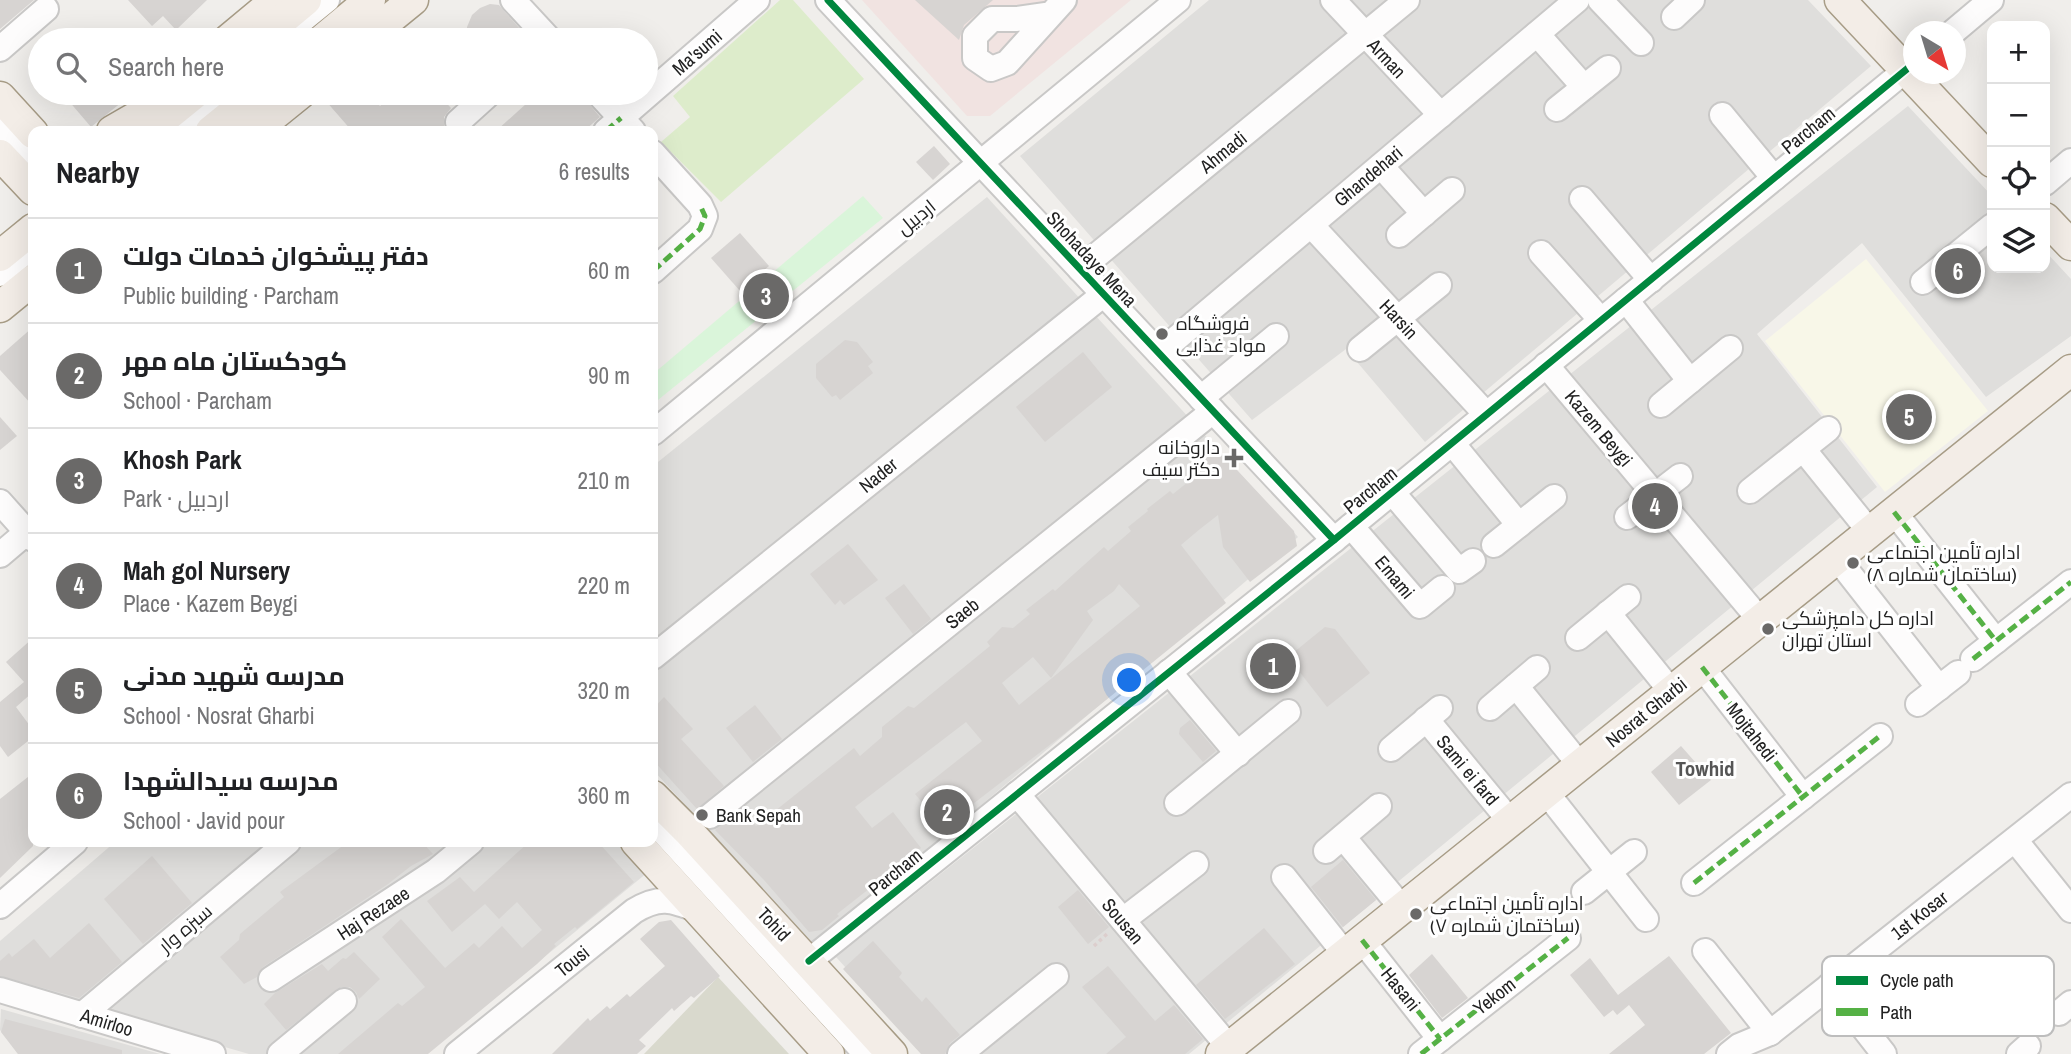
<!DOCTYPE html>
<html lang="en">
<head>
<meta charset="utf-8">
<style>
	:root { --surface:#fff; --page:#f6f6f6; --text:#202124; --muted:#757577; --line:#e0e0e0; --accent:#6a6968 }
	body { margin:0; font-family:"Archivo Narrow",Cairo,sans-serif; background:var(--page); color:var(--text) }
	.controls { position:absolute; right:21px; top:21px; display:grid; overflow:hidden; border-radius:14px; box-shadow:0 7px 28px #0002 }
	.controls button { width:63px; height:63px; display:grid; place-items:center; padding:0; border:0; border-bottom:2px solid var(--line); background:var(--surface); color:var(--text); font:35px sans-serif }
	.compass { position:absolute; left:1903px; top:21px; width:63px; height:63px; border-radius:50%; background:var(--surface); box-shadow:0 7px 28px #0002; rotate:142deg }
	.you { position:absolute; left:1130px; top:681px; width:24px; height:24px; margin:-18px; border:5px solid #fff; border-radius:50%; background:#1a73e8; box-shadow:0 0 0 10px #1a73e833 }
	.badge { display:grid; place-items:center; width:46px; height:46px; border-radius:50%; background:var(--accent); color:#fff; font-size:23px; font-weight:700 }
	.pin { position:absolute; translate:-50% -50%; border:4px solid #fff; box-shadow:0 2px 7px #0006 }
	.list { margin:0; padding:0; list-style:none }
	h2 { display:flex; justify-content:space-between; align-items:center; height:91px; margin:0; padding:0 28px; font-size:30px }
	h2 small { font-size:23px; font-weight:400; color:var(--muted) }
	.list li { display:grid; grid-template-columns:46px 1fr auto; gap:21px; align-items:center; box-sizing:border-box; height:105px; padding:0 28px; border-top:2px solid var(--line) }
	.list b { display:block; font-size:26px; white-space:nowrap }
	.list p { margin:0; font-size:23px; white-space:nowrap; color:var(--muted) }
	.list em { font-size:23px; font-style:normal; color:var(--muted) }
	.icon { flex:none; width:38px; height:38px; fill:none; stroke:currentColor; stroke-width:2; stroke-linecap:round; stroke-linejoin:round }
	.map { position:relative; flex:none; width:2071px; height:1054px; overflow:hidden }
	.search { position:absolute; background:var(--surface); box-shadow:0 7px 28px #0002; left:28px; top:28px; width:630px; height:77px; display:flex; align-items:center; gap:18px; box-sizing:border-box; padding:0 24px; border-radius:38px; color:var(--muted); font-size:26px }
	.panel { position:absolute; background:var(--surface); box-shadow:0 7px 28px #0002; left:28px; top:126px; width:630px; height:721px; border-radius:14px }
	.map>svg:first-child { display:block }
	.residential { fill:#dfdedc }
	.commercial { fill:#f1e3e1 }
	.education { fill:#f8f7e8 }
	.construction { fill:#d9d9cd }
	.grass { fill:#ddeccb }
	.park { fill:#daf5da }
	.building { fill:#d7d4d2; fill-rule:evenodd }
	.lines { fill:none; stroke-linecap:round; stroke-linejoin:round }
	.minor-casing { stroke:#c9c8c7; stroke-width:28 }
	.major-casing { stroke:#a79c86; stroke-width:33 }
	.path { stroke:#dccecd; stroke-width:3.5; stroke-dasharray:3.5 3.5; stroke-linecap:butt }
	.minor { stroke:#fdfcfc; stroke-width:24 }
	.major { stroke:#f3ede7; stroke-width:30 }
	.quiet { stroke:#55b145; stroke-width:5; stroke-dasharray:10 5; stroke-linecap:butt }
	.cycleway-casing { stroke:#fff; stroke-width:11 }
	.cycleway { stroke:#00873e; stroke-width:7 }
	.poi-dot { fill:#6a6968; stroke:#fff; stroke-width:2.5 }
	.labels { text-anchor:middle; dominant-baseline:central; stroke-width:6; stroke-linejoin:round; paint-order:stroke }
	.street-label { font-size:19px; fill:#222; stroke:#fff }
	.poi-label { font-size:19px; fill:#222; stroke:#fff; text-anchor:start }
	.neighbourhood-label { font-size:21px; font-weight:bold; fill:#555; stroke:#fff }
	.key { fill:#fff; stroke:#bdbdbd; stroke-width:2 }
	.key-label { font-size:19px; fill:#222 }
</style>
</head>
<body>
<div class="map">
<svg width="2071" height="1054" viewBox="0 0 2071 1054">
	<rect width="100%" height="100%" fill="#f0eeeb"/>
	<g class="residential">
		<path d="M1209,0H1808L1871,66L1425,442L1346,349L1252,420L1020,156Z"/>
		<path d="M1908,106L1992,196V268H2045V251L2071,279V336L1986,397L1862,243L1757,334L1877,487L1189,1054H924L836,957Z"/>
		<path d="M987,197L1298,537L815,946L653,770V466Z"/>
		<path d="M115,842H630L653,868L426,1054H249L0,982V941Z"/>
		<path d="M1,1009L160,1054H18L0,1030Z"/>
	</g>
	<path class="commercial" d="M862,0H1131L990,116H967Z"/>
	<path class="education" d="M1866,259L1988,411L1885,492L1765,341Z"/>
	<path class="construction" d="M718,977L789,1054H644Z"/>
	<path class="grass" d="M780,0H793L864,79L721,202L661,142L690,117L673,96Z"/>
	<path class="park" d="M863,196L883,218L653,404V374Z"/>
	<g class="building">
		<path d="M0,0H34L0,29Z"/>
		<path d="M128,0H207L176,30L163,16L152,26Z"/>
		<path d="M915,0H993L964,25L959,40Z"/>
		<path d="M490,4L499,5L530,40H467V27L472,15L480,8Z"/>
		<path d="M62,93H114L122,102L91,127Z"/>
		<path d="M334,93H368L380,106L395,93H437L451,108L444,117V126L438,131H352L325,100Z"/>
		<path d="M538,93H580L600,117L584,131H496Z"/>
		<path d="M934,146L950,164L933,180L916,162Z"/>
		<path d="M740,233L769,266L740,291L711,258Z"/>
		<path d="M33,327V406L0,370V356Z"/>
		<path d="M845,340L857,342L873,362L868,366L873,373L840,400L836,395L832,397L816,378V364Z"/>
		<path d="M1083,352L1112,387L1045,442L1016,407Z"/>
		<path d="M0,417L17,436L0,450Z"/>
		<path d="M1208,439L1294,531L1297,546L1250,582L1223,547L1218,515L1200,529L1181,545L1226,603L1064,734L943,827L915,794L982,741L966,722L855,807L872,828L893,812L921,848L837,914L839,916L822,930L809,932L764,880L715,830L742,809L756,826L854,748L860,756L882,737V727L908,706L914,708L990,646L987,642L1002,627L1013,628L1030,614L1026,610L1053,589L1055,591L1104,547L1108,551L1131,531L1128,527L1148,511L1147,509L1170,491L1173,494L1198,474L1192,467L1198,463L1189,453ZM1119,584L1140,606L1019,705L1002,683L1033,657L1051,678L1093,620L1087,611L1114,591Z"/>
		<path d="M848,544L878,580L844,605L840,600L835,605L810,574Z"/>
		<path d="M904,584L931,619L913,634L885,598Z"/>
		<path d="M1325,627L1335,629L1370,673L1327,707L1288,657Z"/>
		<path d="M33,638V692L16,707L33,730V737L8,757L0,746V702L24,682L6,662Z"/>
		<path d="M664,697L693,729L681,739L724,786L697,809L653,760V709Z"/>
		<path d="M755,705L782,739L753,762L726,728Z"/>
		<path d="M1190,720L1216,751L1203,762L1179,734L1180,728Z"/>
		<path d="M1681,746L1711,780L1679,805L1651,772Z"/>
		<path d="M33,773V846L0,878V799Z"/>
		<path d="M348,842H422L433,854L411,866L388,884L263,967L257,977L244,984L220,957L239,940L240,934L284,897L280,892Z"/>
		<path d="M529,842H598L634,882L577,929L575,927L554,944L556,946L537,964L428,1054H338L398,1003L402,1006L425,987L382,937L401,919L445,968L474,943L479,948L502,926L522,948L542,930L517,902L499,919L485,904L452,932L427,901L460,877L474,892Z"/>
		<path d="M152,856L192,903L143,944L104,899Z"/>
		<path d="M1343,860L1376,900L1343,927L1311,887Z"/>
		<path d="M1078,890L1109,927L1088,944L1058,907Z"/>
		<path d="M671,920L720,976L694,998L691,996L674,1011L672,1008L639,1040L646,1046L637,1054H552L588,1018L590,1021L607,1006L610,1009L627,994L630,997L665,966L640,939L659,922Z"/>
		<path d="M89,923L122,962L79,998L0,976V961L9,953L12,957L34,939L50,958Z"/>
		<path d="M1264,928L1295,964L1225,1019L1196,985Z"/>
		<path d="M873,941L902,973L899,977L922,1002L926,997L960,1035L950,1043L945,1054H921L843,969Z"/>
		<path d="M354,952L380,979L359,999L356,992L350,987H341L286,1030L264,1004L275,993L322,964L328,971L343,958L346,959Z"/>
		<path d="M1432,954L1468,998L1442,1018L1409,975Z"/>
		<path d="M1669,956L1731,1033L1704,1054H1609L1645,1025L1629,1005L1617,1015L1613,1010L1604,1017L1570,975L1590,958L1618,995Z"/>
		<path d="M1108,966L1155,1021L1174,1005L1203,1039L1185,1054H1106L1126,1037L1082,987Z"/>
		<path d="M5,1019L122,1050V1054H18L1,1032Z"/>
	</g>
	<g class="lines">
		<defs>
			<g id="minor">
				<path d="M513,0L550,40"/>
				<path d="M828,0L1334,540"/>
				<path d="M1333,0L1441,115"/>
				<path d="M1600,0L1641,43"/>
				<path d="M1051,14L1017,19H992L975,36V58L991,69L1007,63L1064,0"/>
				<path d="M1674,17L1692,0"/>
				<path d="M295,26L327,0"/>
				<path d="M1953,32L1991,0"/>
				<path d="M1537,34L1584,87"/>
				<path d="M0,49L46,9"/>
				<path d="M598,93L633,131"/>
				<path d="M1557,109L1608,68"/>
				<path d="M1722,115L1774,178"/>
				<path d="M458,122L490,93"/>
				<path d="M0,128L33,164"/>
				<path d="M187,131L233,93"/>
				<path d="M606,131L757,0"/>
				<path d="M653,153L700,205L705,216L700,229L653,271"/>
				<path d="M1381,166L1424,214"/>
				<path d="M2045,183L2071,161"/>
				<path d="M1582,199L1651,280"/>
				<path d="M1311,225L1486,414"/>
				<path d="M1399,235L1452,190"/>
				<path d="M1541,253L1601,320"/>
				<path d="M1080,269L1407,0"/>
				<path d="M0,274L30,248"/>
				<path d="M1923,282L1992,226"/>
				<path d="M1626,300L1690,381"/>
				<path d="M1360,349L1439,285"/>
				<path d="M1159,353L1577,0"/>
				<path d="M1546,365L1760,620"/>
				<path d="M1201,398L1276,336"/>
				<path d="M1661,405L1730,348"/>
				<path d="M653,433L1178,0"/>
				<path d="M1452,443L1519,525"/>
				<path d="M1803,449L1870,532"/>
				<path d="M1750,491L1828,429"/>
				<path d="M1392,492L1459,571L1473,561"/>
				<path d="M0,502L33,539"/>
				<path d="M1894,512L1996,641"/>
				<path d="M1627,517L1680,476"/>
				<path d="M1351,526L1420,606L1442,588"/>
				<path d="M1494,545L1554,497"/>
				<path d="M0,555L33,527"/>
				<path d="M1837,558L1939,688"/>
				<path d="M1608,613L1671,691"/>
				<path d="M1578,638L1628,597"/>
				<path d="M653,657L1104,294"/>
				<path d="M1973,659L2071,582"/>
				<path d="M1702,667L1803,797"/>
				<path d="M1169,672L1238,754"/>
				<path d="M1516,686L1580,765"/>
				<path d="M1918,704L1958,673"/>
				<path d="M1490,708L1537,668"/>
				<path d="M1426,719L1510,821"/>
				<path d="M1391,749L1440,708"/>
				<path d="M1546,792L1646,919"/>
				<path d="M1017,794L1229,1047"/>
				<path d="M1177,803L1288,712"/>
				<path d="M710,816L1213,411"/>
				<path d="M653,821L866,1054"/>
				<path d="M1343,837L1402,908"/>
				<path d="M2015,840L2071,910"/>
				<path d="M1326,851L1379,806"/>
				<path d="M1284,877L1345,954"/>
				<path d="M1694,883L1880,736"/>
				<path d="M1584,892L1634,852"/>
				<path d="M0,906L75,842"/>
				<path d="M1123,920L1196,864"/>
				<path d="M1362,940L1440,1039"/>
				<path d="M1705,951L1770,1033"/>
				<path d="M809,961L1334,540L1913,64"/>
				<path d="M271,979L436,871L471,842"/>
				<path d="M1830,985L1884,1054"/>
				<path d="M0,990L213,1054"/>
				<path d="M2059,1013L2071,1003"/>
				<path d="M82,1015L288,842"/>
				<path d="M280,1054L344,1001"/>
				<path d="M457,1054L634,911C660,895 672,900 698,910"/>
				<path d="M960,1054L1056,976"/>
				<path d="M1421,1054L1568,938"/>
				<path d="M1729,1054L1739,1046L1770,1033L2071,795"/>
				<path d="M2019,1054L2028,1046"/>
			</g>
			<g id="major">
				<path d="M1840,0L1992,162"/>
				<path d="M228,40L270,5"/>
				<path d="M258,40L306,0"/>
				<path d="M322,40L370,0"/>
				<path d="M364,40L413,0"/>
				<path d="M0,97L33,133"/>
				<path d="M152,128L195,93"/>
				<path d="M112,131L138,116L165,93"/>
				<path d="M211,131L258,93"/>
				<path d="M254,131L301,93"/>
				<path d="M0,155L33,190"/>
				<path d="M2045,218L2071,245"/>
				<path d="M0,256L33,229"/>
				<path d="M0,307L33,280"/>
				<path d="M653,796L689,832L892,1054"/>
				<path d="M636,842L829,1054"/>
				<path d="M1221,1054L2071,370"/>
			</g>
		</defs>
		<use href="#minor" class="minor-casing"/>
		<use href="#major" class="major-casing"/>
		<path class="path" d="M1094,946L1108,933"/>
		<use href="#minor" class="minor"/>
		<use href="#major" class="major"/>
		<g class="quiet">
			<path d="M606,131L621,118"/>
			<path d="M653,271L700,229L705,216L700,205"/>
			<path d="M1894,512L1996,641"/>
			<path d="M1973,659L2071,582"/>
			<path d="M1702,667L1803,797"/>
			<path d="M1694,883L1880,736"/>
			<path d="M1362,940L1440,1039"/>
			<path d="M1421,1054L1568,938"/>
		</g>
		<defs>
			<g id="cycleway">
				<path d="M828,0L1334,540"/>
				<path d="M809,961L1334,540L1913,64"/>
			</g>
		</defs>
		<use href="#cycleway" class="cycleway-casing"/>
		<use href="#cycleway" class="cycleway"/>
	</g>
	<g class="poi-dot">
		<circle cx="1162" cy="334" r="7"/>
		<path d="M1230.5 447.5h7v7h7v7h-7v7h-7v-7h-7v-7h7z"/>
		<circle cx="1853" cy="563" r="7"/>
		<circle cx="1768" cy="629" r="7"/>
		<circle cx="702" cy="815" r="7"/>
		<circle cx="1416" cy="914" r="7"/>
	</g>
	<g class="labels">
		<g class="street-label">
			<text transform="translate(697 52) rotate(-41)">Ma'sumi</text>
			<text transform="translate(1387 58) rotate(47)">Arman</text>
			<text transform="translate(1808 130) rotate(-39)">Parcham</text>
			<text transform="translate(1223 152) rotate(-39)">Ahmadi</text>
			<text transform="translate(1368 176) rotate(-40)">Ghandehari</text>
			<text transform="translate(916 217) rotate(-39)">اردبیل</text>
			<text transform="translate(1092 259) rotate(47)">Shohadaye Mena</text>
			<text transform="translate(1399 319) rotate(47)">Harsin</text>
			<text transform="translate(1599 428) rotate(50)">Kazem Beygi</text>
			<text transform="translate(878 475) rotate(-39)">Nader</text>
			<text transform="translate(1370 490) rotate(-39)">Parcham</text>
			<text transform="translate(1395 577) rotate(50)">Emami</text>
			<text transform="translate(962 613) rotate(-39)">Saeb</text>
			<text transform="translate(1646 712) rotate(-39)">Nosrat Gharbi</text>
			<text transform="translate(1752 732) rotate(52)">Mojtahedi</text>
			<text transform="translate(1468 770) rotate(50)">Sami ei fard</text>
			<text transform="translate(895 872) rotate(-39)">Parcham</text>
			<text transform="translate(373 913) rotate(-33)">Haj Rezaee</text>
			<text transform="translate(1919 915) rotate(-38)">1st Kosar</text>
			<text transform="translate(1123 921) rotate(50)">Sousan</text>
			<text transform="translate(774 924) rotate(47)">Tohid</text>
			<text transform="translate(185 928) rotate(-40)">سبزه‌ وار</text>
			<text transform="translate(572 961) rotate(-39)">Tousi</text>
			<text transform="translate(1401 989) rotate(51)">Hasani</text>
			<text transform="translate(1494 996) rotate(-38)">Yekom</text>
			<text transform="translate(107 1022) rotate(17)">Amirloo</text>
		</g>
		<g class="poi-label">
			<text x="1176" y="323">فروشگاه<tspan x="1176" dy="22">مواد غذایی</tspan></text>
			<text x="1220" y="447" text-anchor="end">داروخانه<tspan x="1220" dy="22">دکتر سیف</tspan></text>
			<text x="1867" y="552">اداره تأمین اجتماعی<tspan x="1867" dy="22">(ساختمان شماره ۸)</tspan></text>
			<text x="1782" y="618">اداره کل دامپزشکی<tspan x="1782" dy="22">استان تهران</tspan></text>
			<text x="716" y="815">Bank Sepah</text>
			<text x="1430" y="903">اداره تأمین اجتماعی<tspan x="1430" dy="22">(ساختمان شماره ۷)</tspan></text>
		</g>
		<g class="neighbourhood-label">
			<text x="1705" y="768">Towhid</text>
		</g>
	</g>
	<rect x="1822" y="956" width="232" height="80" rx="10" class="key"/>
	<rect x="1836" y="976" width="32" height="9" fill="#00873e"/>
	<rect x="1836" y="1008" width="32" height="8" fill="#55b145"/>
	<g class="key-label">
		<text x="1880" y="987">Cycle path</text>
		<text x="1880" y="1019">Path</text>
	</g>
</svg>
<div class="controls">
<button>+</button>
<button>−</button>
<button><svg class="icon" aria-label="locate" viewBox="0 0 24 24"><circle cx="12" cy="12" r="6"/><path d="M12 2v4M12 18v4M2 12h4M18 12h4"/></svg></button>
<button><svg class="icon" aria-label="layers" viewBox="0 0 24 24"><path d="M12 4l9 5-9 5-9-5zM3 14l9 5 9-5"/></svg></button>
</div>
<svg class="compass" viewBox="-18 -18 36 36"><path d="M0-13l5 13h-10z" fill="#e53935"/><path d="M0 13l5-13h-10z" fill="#757577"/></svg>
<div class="you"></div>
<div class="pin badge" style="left:1273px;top:666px">1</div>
<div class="pin badge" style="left:947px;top:812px">2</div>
<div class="pin badge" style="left:766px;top:296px">3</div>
<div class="pin badge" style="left:1655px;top:506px">4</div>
<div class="pin badge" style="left:1909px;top:417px">5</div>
<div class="pin badge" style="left:1958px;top:271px">6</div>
<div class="search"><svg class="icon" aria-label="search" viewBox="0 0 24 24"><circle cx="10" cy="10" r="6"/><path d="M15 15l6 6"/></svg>Search here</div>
<section class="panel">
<h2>Nearby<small>6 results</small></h2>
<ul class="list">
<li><span class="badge">1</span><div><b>دفتر پیشخوان خدمات دولت</b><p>Public building · Parcham</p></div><em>60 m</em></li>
<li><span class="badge">2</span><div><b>کودکستان ماه مهر</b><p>School · Parcham</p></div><em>90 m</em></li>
<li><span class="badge">3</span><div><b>Khosh Park</b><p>Park · اردبیل</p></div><em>210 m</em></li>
<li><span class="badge">4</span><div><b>Mah gol Nursery</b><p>Place · Kazem Beygi</p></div><em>220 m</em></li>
<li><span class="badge">5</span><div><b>مدرسه شهید مدنی</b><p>School · Nosrat Gharbi</p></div><em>320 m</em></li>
<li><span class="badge">6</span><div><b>مدرسه سیدالشهدا</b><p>School · Javid pour</p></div><em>360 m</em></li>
</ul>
</section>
</div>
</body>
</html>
